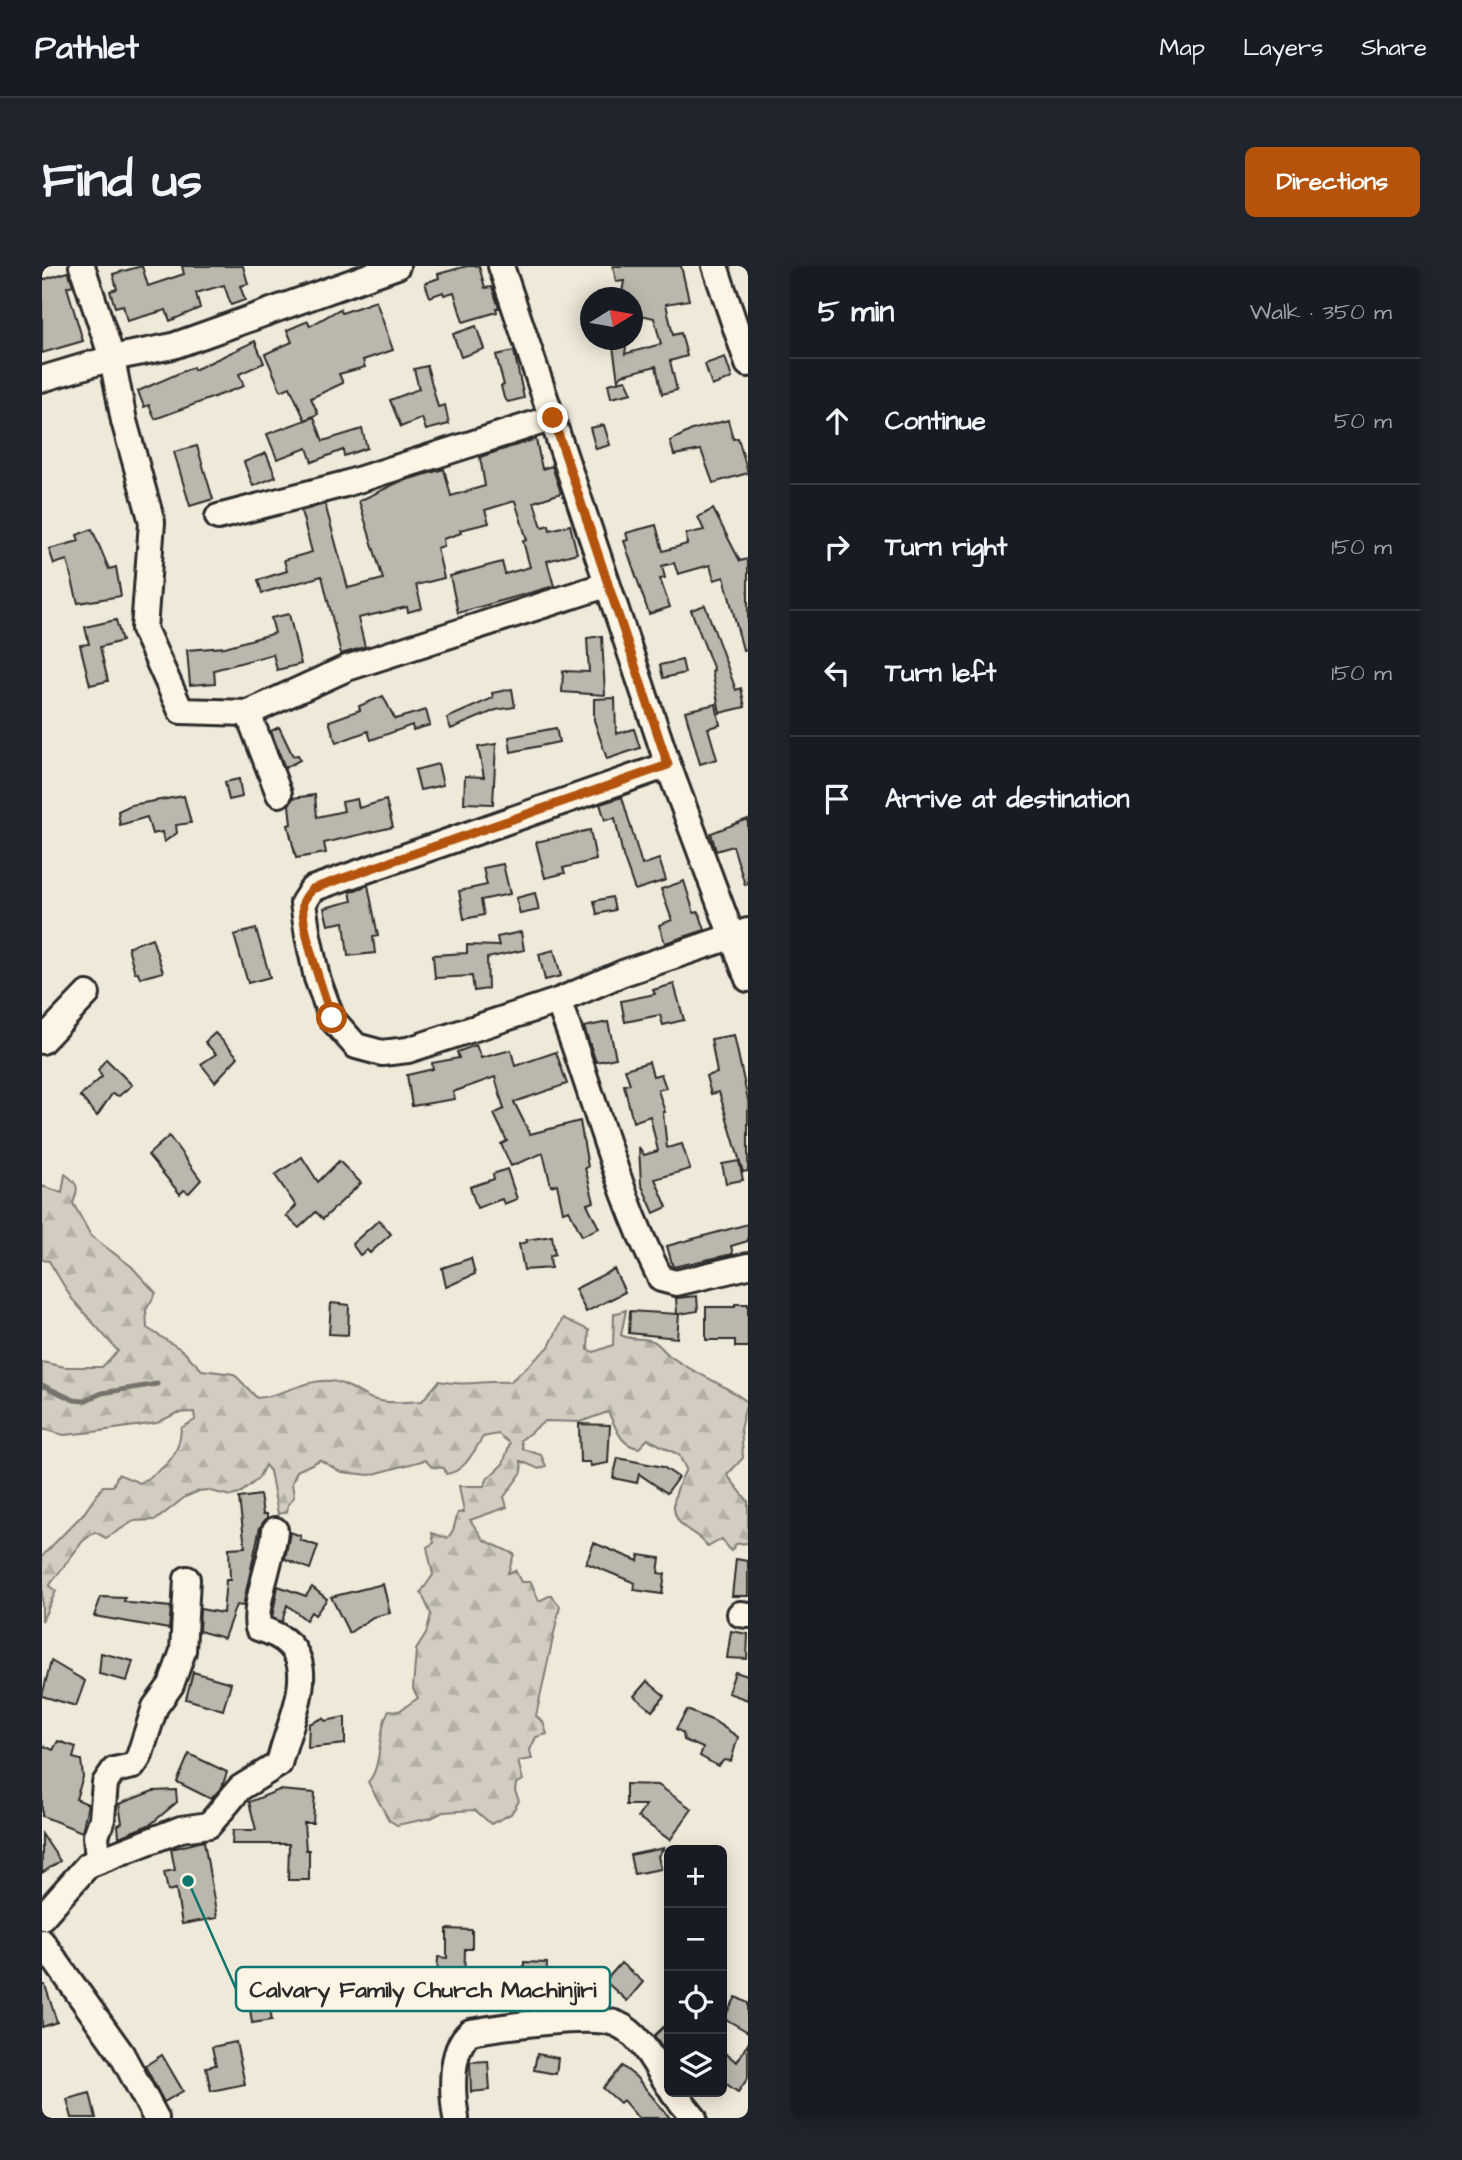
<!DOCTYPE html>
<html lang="en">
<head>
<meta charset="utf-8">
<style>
	:root { --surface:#171b24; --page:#20242c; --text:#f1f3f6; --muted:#9ea1a6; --line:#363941; --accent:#b45309 }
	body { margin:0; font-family:"Architects Daughter",sans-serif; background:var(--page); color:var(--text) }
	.controls { position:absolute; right:21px; bottom:21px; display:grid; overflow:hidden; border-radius:10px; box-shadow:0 4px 18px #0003 }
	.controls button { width:63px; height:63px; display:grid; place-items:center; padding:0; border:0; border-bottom:2px solid var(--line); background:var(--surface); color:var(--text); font:35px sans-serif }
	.compass { position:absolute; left:538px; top:21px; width:63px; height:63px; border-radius:50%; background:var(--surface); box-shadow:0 4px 18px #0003; rotate:79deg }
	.stop { position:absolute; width:21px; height:21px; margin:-16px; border:5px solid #b45309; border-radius:50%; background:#fff }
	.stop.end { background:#b45309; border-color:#fff; box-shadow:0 2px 7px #0008 }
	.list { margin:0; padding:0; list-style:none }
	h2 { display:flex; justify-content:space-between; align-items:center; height:91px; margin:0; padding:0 28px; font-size:30px }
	h2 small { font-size:23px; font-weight:400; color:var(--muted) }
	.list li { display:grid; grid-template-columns:46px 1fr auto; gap:21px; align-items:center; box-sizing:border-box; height:126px; padding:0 28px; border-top:2px solid var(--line) }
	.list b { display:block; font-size:26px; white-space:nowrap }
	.list em { font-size:23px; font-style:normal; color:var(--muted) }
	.icon { flex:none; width:38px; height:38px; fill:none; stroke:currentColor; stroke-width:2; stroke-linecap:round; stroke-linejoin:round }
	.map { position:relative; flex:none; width:706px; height:1852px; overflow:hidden; border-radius:10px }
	header { display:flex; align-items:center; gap:42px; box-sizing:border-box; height:98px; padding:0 35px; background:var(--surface); border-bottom:2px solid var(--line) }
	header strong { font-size:33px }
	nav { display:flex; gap:38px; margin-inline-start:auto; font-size:24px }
	.intro { display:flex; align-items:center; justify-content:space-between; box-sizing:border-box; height:168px; padding:0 42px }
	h1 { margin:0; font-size:49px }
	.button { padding:18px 32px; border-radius:10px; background:var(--accent); color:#fff; font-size:24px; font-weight:700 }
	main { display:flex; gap:42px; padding:0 42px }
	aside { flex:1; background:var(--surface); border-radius:10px; box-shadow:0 4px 18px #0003 }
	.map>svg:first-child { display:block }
	.forest { fill:url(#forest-firs); stroke:#7e7c76; stroke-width:2 }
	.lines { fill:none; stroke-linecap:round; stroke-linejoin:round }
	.stream { stroke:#75736d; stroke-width:5 }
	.building { fill:#bcb7ac; stroke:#2b2b2b; stroke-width:2 }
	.minor-casing { stroke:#2b2b2b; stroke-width:30 }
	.minor { stroke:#fcf5e5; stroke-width:24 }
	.route { stroke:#b45309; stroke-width:9 }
	.leader { fill:none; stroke:#0f766e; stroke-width:2.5 }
	.callout-dot { fill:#0f766e; stroke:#fcf5e5; stroke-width:2.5 }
	.callout { fill:#fcf5e5; stroke:#0f766e; stroke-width:2.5 }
	.callout-label { font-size:23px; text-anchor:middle; font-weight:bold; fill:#2b2b2b }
</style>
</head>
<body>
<header>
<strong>Pathlet</strong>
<nav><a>Map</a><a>Layers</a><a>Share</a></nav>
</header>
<div class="intro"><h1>Find us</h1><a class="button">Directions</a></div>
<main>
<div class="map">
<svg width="706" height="1852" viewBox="0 0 706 1852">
	<defs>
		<pattern id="forest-firs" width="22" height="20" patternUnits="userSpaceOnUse" patternTransform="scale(1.75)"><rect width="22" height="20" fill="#d2cdc0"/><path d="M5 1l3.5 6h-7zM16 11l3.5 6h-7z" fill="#b4b0a5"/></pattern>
	</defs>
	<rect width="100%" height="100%" fill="#efe9da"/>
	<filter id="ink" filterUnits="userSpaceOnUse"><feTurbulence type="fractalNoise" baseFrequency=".0143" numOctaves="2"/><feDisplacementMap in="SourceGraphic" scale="14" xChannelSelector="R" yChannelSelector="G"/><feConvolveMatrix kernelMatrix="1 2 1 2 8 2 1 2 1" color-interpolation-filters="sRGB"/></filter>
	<g filter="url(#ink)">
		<path class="forest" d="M23,908C37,918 37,922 31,937L49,970L89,1000L114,1027L104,1044L105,1062L140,1084L160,1104L192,1108L215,1132C240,1130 266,1112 290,1115C306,1117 317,1128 330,1133C346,1138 364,1136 380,1135L397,1115C424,1121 443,1114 468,1116L507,1081L521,1052L547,1064L546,1084L552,1086L571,1079L572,1048L584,1044L579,1069C590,1075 600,1071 611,1075C617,1077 622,1086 628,1090C652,1108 682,1117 705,1136L699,1159L701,1192L685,1209L706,1235V1277L694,1278L689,1285L680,1273L666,1281C659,1270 650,1268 641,1260C623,1244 636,1220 644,1203L637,1189L606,1173L597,1182C577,1179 575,1162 566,1146L538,1156L503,1155L479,1174L481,1183L499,1189L504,1200L497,1203L479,1195L480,1206L462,1231L465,1241L428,1254L442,1274L472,1288L466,1307L473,1304L479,1316H489L497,1335L509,1329L518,1340L494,1450L501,1456L505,1468L494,1471L488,1484L490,1493L476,1495L481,1514L474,1518L473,1525L477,1535L469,1548L449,1558L433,1544L401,1546L389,1552L355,1559L347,1554L326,1516C341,1501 335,1465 347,1444L357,1445L376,1432L371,1423L374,1384L384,1368L389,1348L379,1326L391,1309L385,1281L392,1277L390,1267L405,1272C414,1264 412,1256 416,1247L422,1246L417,1220H442L446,1212L461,1198L468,1177L456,1168L441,1171C431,1186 423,1206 404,1208L402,1202L390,1201L383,1194L328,1209L299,1206L278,1194L255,1205L250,1217L252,1231L246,1239L245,1246L236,1248L228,1205L223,1199L216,1213L197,1228L189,1230L164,1224L157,1225L143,1231L114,1254L92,1255L64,1272L53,1266L41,1275L7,1320L14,1325L0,1355V1291L4,1286L42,1247L61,1220H71L76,1208L98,1217C122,1203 138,1191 139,1162L153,1154L152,1146L135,1147L115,1157L51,1166L22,1169L0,1163V1096L23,1101H60L76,1085L30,1033L7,995L0,994V920L20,927Z"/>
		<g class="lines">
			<path class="stream" d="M0,1119L32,1134L42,1135L60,1127L115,1118"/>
		</g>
		<g class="building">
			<path d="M100,0L106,20L142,8L140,0H201L206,18L198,20L203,34L189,39L182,19L154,27L158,42L128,55L124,44L85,55L81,39L73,41L68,25L75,23L71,8Z"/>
			<path d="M425,0H437L443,22L450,21L457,42H454L455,46L421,56L412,26L402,29L401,26L388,31L383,17L397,12L396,8Z"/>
			<path d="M571,0H639L647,34L624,38L631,69L639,67L645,90L628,95L635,124L620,128L614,100L580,109L576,114L570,74H585L583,88L619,78L612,52L591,47V32H579L582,15L574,16Z"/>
			<path d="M26,6L31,19L25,21L41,75L0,87V14Z"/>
			<path d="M334,35L351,84L321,94L323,101L297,108L301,117L269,132L276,148L263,154L248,121L239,125L223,88L250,76L245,64L266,55L268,60L298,43L300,47Z"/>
			<path d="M434,60L442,83L419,91L411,68Z"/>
			<path d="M213,75L222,97L197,108L202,120L113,153L107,139L102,141L96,125L151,101L152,104Z"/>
			<path d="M472,85L482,132L466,136L462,132L459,120L462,119L454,89Z"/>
			<path d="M683,91L690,112L670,120L663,98Z"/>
			<path d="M385,100L396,141L403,139L407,158L384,164L380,152L359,161L348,134L377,123L372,103Z"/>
			<path d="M584,114L590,127L569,132L566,118Z"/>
			<path d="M272,151L281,175L320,163L325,182L302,190L301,184L270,196L265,182L235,193L225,168Z"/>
			<path d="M686,154L691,173L696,172L706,207L671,217L659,184L632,189L628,175L650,164Z"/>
			<path d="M562,159L568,179L554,183L548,162Z"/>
			<path d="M494,173L500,203L510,200L519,227L492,236L500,261L507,259L508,264L528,259L535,287L505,295L512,320L416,347L408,310L460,296L463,308L488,301L481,275L485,274L473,235L443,244L447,257L418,264L419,267L401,273L402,280L395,282L402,312L374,319L380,342L366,346L365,341L316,352L323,381L299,388L280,310L220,327L216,314L245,305L242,294L270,286L259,245L283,238L306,322L341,313L317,235L357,216L402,203L409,230L443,220L438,191Z"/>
			<path d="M155,180L171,233L148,240L132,186Z"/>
			<path d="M224,187L234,211L211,220L202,196Z"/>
			<path d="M671,243L698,295L706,293V383L701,384L682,311L672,314L668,299L636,308L632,297L620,300L623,312L618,313L628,341L607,348L582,275L586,274L584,267L614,259L621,285L645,278L644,268L662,264L656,251Z"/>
			<path d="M50,263L67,303L74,301L79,330L36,337L25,294L12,298L7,283L37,275L35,269Z"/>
			<path d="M663,339L694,424L699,422L703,441L678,447L670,405L672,404L649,344Z"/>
			<path d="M247,348L259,398L235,404L231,388L172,404L173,417L148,419L145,384L183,381L233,367L229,352Z"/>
			<path d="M74,354L80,375L58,381L66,415L48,419L38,379L47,378L43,361Z"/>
			<path d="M560,370L563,429L520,426L521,405L547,406L545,372Z"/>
			<path d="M640,394L643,407L621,412L618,399Z"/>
			<path d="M470,423L473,441L454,444L409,463L405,452L451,432L450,427Z"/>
			<path d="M341,430L353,453L384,444L388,459L371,464L370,459L329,474L326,465L294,477L287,455L318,444L317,440Z"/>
			<path d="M573,432L574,468L592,463L598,482L565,493L552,454V433Z"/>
			<path d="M674,438L678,459L666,462L675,493L658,498L643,445Z"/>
			<path d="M237,461L251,490L256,489L258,494L243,502L229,465Z"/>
			<path d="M514,462L517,476L469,486L467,471Z"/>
			<path d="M454,478L451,538L422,537L423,510L442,511L436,481Z"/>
			<path d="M396,498L401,519L378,524L373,504Z"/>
			<path d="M197,513L200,531L187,534L183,516Z"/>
			<path d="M273,529L275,551L302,545L300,536L315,533L317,542L344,534L351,561L282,577L284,587L254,592L246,559L249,558L247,539L251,532Z"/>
			<path d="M142,530L149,557L134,559L135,567L122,576L120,566L110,568L105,551L78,559L76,545L89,539Z"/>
			<path d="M580,531L600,599L617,593L624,614L593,624L581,590L573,552L563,554L558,538Z"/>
			<path d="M706,553V618L703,619L691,580L674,585L669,567Z"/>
			<path d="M548,564L554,594L521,602L523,607L503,612L494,576Z"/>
			<path d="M461,598L468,628L439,634L442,649L422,653L417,625L445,619L441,602Z"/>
			<path d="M642,615L652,647L657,646L663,664L623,677L617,659L630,654L619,623Z"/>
			<path d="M326,619L336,670L331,671L333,687L306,690L302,656L286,659L282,642L310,635L308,626Z"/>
			<path d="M493,627L497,644L478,648L474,632Z"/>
			<path d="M570,631L573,644L555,648L552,635Z"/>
			<path d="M214,663L228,711L206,717L192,669Z"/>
			<path d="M479,666L482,684L445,692L446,723L432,725L430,710L393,712L391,689L425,687V679L457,680L455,671Z"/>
			<path d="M110,672L121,706L98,712L96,706L93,707L86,681Z"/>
			<path d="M512,684L519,710L503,714L497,688Z"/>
			<path d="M632,718L642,754L621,759L618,749L583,756L579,735L613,728L611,724Z"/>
			<path d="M566,756L574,792L554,796L542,761Z"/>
			<path d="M173,767L196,791L173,816L159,798L174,788L163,776Z"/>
			<path d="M692,769L706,834V905L701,906L677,826L669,828L664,810L675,807L669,773Z"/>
			<path d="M434,779L439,792L469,784L473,800L514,786L525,818L472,836L488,868L538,855L546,901L543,902L552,936L545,938L557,962L540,970L527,944L521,946L515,918L509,920L501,887L469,900L459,878L465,875L452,848L462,843L453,811L411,826L413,833L370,840L365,809L391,803L390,797L417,792L415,786Z"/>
			<path d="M64,793L90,819L77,830L70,828L55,850L38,830L60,811L56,804Z"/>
			<path d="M607,796L611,810L619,808L624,822L616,824L623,846H621L625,882L640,878L648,903L613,913L625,941L612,947L599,918L597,881L602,889L616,885L608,850L591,856L582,819L588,818L583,803Z"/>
			<path d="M127,870L159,914L147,927L142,924L138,928L106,889Z"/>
			<path d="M260,891L276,916L297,895L319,917L281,953L274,946L257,962L244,950L254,940L233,909Z"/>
			<path d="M697,895L701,914L684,917L680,898Z"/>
			<path d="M465,903L475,933L462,938L460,933L435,942L428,921L452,913L451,908Z"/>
			<path d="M337,954L349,968L328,987L325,984L318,989L310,978Z"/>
			<path d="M706,958V975L689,980L691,988L631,1001L625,980Z"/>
			<path d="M510,970L513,988L508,990L509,1002L482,1004L477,978L485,976L484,974Z"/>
			<path d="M429,992L433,1008L404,1021L400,1002Z"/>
			<path d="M572,1003L583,1026L544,1046L533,1023Z"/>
			<path d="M655,1030L656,1045L637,1048L635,1072L587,1067L588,1045L635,1048L634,1032Z"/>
			<path d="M289,1037L307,1039L306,1069L287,1068Z"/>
			<path d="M693,1038H706V1081H693V1074H664V1041H693Z"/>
			<path d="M537,1158L568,1159L566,1197L549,1200L548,1196H538Z"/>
			<path d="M576,1192L621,1201L636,1211L625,1227L597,1208L595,1217L571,1212Z"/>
			<path d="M218,1229L221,1248H225V1252L218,1261L201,1340L194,1339L182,1372L157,1365L158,1343L181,1347L184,1314H188L187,1282L203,1281L197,1232Z"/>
			<path d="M248,1266L259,1270L258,1274L276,1280L268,1303L243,1293Z"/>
			<path d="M552,1277L596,1295L597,1289L618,1292L616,1307L623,1308L620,1328L592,1324L593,1317L544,1297Z"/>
			<path d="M694,1293L706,1295V1330H690Z"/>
			<path d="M341,1318L348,1347L331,1351L307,1367L289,1331Z"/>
			<path d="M236,1320L264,1330L270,1321L285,1333L273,1349L269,1346L264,1354L245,1339L240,1356L230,1352Z"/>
			<path d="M59,1331L83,1332L82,1335L88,1337L129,1341L127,1363L52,1350Z"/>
			<path d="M689,1365L706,1368L705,1393L685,1392Z"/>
			<path d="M59,1387L91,1395L85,1415L57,1408Z"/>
			<path d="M9,1395L43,1415L34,1440L0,1430Z"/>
			<path d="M151,1406L189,1417L181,1444L144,1433Z"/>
			<path d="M693,1406L706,1410V1434L686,1427Z"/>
			<path d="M605,1415L623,1430L610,1445L592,1430Z"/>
			<path d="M645,1444L672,1455L696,1471L689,1495L682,1494L676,1500L658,1490L661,1482L642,1474L641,1467L634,1463Z"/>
			<path d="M303,1451V1478L266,1482L267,1458L281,1452L283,1455Z"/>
			<path d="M16,1475L34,1481L31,1492L39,1494L41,1511L34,1533L46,1538L40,1566L0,1550V1479L11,1484Z"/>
			<path d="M147,1488L185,1506L180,1521L169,1533L135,1516Z"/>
			<path d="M584,1518L616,1519L650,1543L628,1574L596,1551L604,1539H584Z"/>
			<path d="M134,1524L135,1536L109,1558L77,1571L76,1559L80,1557L77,1538L111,1525Z"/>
			<path d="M237,1524L273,1527L271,1557H262L264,1584H267V1614H246L247,1578H190L191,1564H214L207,1536Z"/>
			<path d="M0,1568L18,1595L0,1607Z"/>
			<path d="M162,1575L175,1652L140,1658L134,1623L126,1625L122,1606L133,1604L129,1583Z"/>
			<path d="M622,1582L616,1590L619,1603L592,1608L588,1589Z"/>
			<path d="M405,1663L430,1664V1683H423L422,1716L395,1714L396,1691L405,1692Z"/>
			<path d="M482,1696L505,1697L503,1733L480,1732Z"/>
			<path d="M579,1697L601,1716L585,1735L563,1715Z"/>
			<path d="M0,1719H3L15,1756L0,1761Z"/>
			<path d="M694,1731L706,1737V1766L682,1752Z"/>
			<path d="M226,1733L230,1754L210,1757L207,1736Z"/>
			<path d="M627,1756V1791L612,1770Z"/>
			<path d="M194,1776L203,1818L169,1825L164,1801L174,1799L170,1781Z"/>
			<path d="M706,1777V1812L696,1826L680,1815V1785L695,1796Z"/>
			<path d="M495,1788L516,1792L514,1808L492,1804Z"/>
			<path d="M120,1789L141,1825L122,1836L103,1800Z"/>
			<path d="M446,1795L448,1824L429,1826L428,1796Z"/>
			<path d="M580,1800L594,1811L628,1852H596L581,1834L578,1837L561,1822Z"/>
			<path d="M48,1827L54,1852H30L25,1833Z"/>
		</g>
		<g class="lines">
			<defs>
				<g id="minor">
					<path d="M40,0L70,92L82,155L110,256L102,363L139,445L206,447L305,402L564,319"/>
					<path d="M459,0L626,499L706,713"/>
					<path d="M673,0L706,98"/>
					<path d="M0,113L70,92L131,80L355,0"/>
					<path d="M176,251L303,218L511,152"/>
					<path d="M206,447L237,528"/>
					<path d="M626,499L270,623L261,637L266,670L275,712L290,753L314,780L340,787L366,784L516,735L581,707L706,665"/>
					<path d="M516,735C552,827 574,925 619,1013L634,1017L706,1000"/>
					<path d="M0,775L45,728"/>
					<path d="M698,1348L706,1349"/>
					<path d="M56,1594L54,1570L60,1553L63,1517L72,1504L91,1500L97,1491L113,1441L129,1419L141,1385L145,1313"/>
					<path d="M0,1651L46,1599L139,1563L167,1559L198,1522L237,1498C249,1446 290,1383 216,1362C211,1338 231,1292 233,1264"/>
					<path d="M0,1676L79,1787L114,1852"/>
					<path d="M631,1826L652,1852"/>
					<path d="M414,1852C410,1827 407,1784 428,1766C458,1761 550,1747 575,1758C599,1768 613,1799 627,1820"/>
				</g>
			</defs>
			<use href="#minor" class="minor-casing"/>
			<use href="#minor" class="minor"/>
		</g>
	</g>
	<g class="lines" filter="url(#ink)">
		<path class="route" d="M290,752C282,729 258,660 261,637C262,633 267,627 270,623L626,499L511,152"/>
	</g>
	<path class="leader" d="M146 1615L194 1723"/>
	<circle class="callout-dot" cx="146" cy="1615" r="7"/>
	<rect class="callout" x="194" y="1701" width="374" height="44" rx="7"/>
	<g class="callout-label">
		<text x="381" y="1731">Calvary Family Church Machinjiri</text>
	</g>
</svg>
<div class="controls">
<button>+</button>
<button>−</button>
<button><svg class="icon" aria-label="locate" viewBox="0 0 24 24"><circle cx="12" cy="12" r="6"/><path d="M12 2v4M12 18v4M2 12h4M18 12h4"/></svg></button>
<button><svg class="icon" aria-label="layers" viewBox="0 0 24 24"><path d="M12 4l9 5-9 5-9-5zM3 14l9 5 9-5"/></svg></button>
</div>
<svg class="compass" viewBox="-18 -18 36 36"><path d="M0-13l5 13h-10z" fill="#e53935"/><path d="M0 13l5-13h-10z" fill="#9ea1a6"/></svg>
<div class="stop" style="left:290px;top:752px"></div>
<div class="stop end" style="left:511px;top:152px"></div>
</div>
<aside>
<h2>5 min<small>Walk · 350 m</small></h2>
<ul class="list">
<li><svg class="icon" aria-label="ahead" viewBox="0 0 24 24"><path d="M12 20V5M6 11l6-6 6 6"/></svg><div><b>Continue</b></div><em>50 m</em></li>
<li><svg class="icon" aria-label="right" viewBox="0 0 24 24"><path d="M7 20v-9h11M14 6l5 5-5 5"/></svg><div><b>Turn right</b></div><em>150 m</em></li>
<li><svg class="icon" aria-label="left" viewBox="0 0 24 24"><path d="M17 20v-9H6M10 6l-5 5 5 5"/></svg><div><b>Turn left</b></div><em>150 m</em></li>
<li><svg class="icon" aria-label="arrive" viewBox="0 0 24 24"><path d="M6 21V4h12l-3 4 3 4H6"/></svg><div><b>Arrive at destination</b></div></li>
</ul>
</aside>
</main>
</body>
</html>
